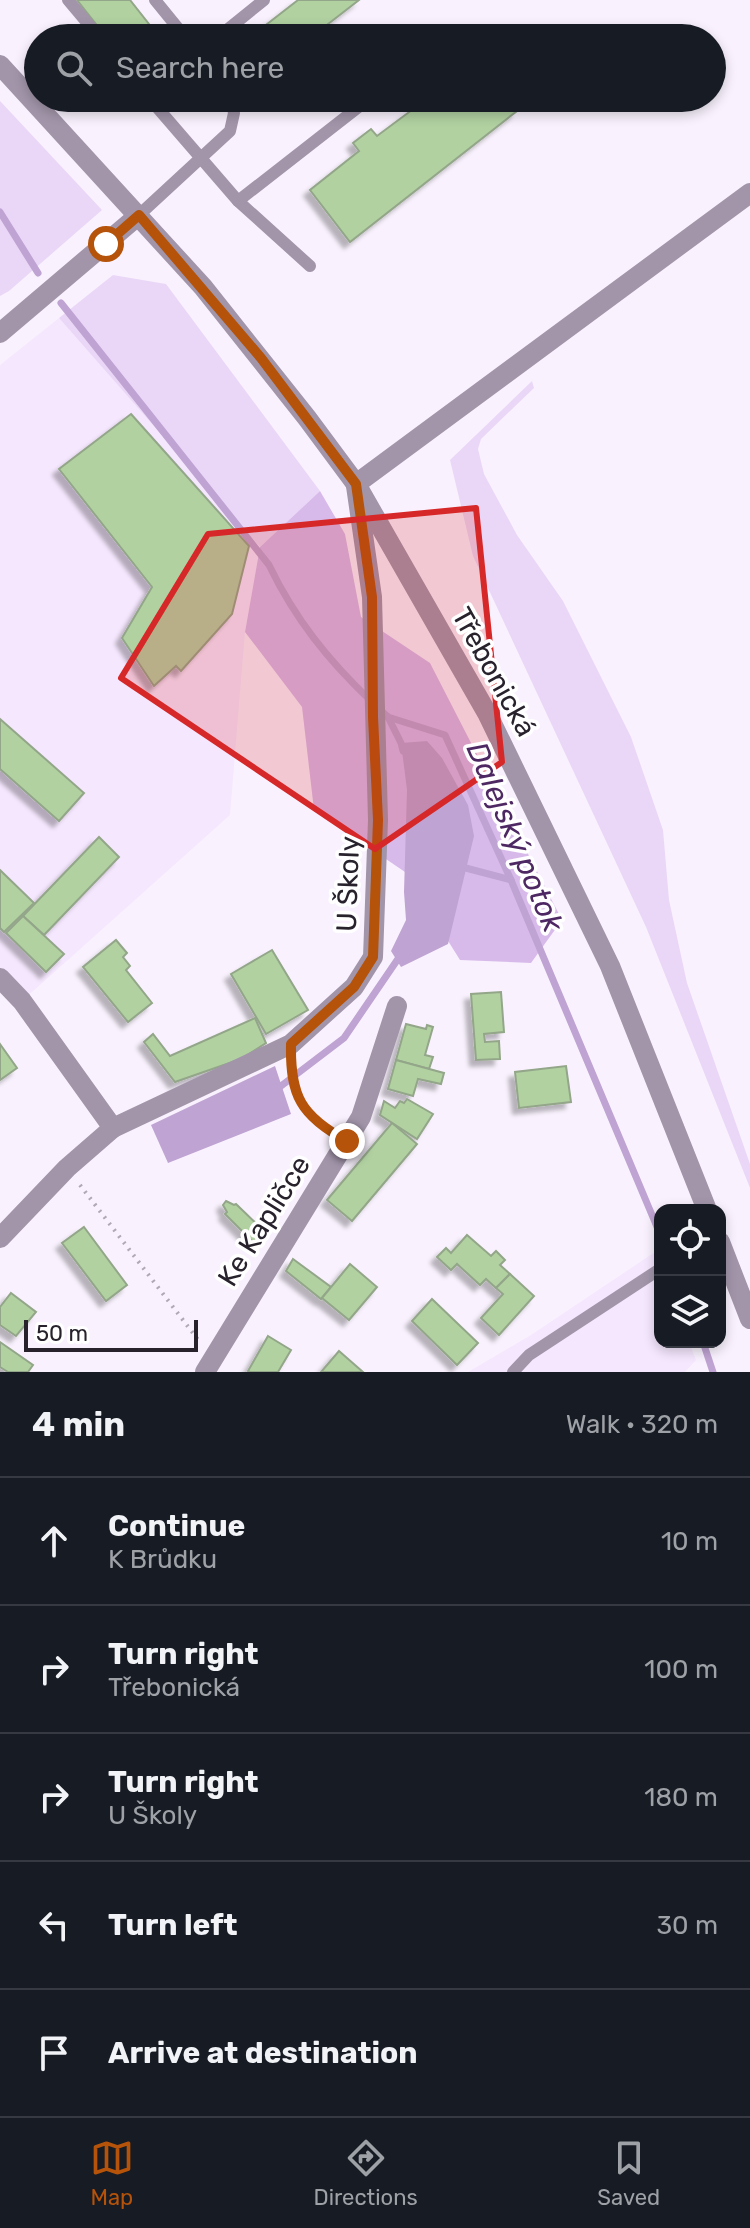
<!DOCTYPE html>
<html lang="en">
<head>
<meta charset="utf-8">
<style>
	:root { --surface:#171b24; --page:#242831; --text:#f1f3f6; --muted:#9ea1a6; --line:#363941; --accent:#b45309 }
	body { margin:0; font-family:Rubik,sans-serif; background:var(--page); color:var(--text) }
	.controls { position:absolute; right:24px; bottom:24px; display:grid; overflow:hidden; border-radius:16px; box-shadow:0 4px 12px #0003 }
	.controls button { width:72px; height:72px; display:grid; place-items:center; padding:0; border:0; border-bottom:2px solid var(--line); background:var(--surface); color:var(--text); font:40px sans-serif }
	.scale { position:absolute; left:24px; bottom:20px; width:174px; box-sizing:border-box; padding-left:8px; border:4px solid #28222d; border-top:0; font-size:22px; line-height:28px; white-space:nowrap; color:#28222d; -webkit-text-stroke:6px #fff; paint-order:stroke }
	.stop { position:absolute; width:24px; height:24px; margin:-18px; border:6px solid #b45309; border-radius:50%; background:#fff }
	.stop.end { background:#b45309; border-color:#fff; box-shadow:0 2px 8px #0008 }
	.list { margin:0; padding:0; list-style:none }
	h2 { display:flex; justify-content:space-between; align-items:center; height:104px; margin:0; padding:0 32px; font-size:34px }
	h2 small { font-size:26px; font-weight:400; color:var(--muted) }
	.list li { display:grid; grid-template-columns:52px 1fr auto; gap:24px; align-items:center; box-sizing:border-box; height:128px; padding:0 32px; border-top:2px solid var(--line) }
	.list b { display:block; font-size:30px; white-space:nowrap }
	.list p { margin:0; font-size:26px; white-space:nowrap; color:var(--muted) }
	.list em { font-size:26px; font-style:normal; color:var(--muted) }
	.icon { flex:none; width:44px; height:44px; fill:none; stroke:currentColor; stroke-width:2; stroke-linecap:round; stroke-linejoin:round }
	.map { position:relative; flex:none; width:750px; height:1372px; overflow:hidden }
	.search { position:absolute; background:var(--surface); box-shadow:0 4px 12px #0003; left:24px; right:24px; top:24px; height:88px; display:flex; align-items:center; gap:20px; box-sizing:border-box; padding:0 28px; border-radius:44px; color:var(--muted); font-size:30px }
	.sheet { height:744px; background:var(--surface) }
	nav { display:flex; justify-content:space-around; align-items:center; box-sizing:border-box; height:112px; border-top:2px solid var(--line); background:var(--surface); font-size:22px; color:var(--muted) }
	nav a { display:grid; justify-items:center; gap:4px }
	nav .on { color:var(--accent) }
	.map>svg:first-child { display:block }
	.built { fill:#f5e7fe }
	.green { fill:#ead7f7 }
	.forest { fill:#d7baea }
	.water { fill:#bfa3d2 }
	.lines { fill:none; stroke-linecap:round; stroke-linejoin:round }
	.stream { stroke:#bfa3d2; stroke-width:7 }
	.building { fill:#b1d1a1; stroke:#93a689; stroke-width:2; filter:url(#shadow) }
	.path { stroke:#b0a9b5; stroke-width:4; stroke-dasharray:2 6; stroke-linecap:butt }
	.service { stroke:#a295aa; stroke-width:12 }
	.minor { stroke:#a295aa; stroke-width:20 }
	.tertiary { stroke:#a295aa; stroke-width:20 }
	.route { stroke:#b45309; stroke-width:10 }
	.marked { fill:#d62828; fill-opacity:0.2; stroke:#d62828; stroke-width:6; stroke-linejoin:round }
	.labels { text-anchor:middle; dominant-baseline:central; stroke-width:7; stroke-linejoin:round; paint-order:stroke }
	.street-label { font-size:28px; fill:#28222d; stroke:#fff }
	.water-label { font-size:30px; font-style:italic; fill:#4d2862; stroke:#fff }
</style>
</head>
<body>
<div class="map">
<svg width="750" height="1372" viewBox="0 0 750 1372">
	<defs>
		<filter id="shadow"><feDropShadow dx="-6" dy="6" stdDeviation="2" flood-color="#0004"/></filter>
	</defs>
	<rect width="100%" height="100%" fill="#f9f2fe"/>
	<g class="built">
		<path d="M59,318L260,547L245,632L230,815L22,1001L0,978V365Z"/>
		<path d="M655,1252L660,1266V1342H689L696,1360L685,1372H468L531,1335Z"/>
	</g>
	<g class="green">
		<path d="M0,101L102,210L9,291L0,296Z"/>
		<path d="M113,275L166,284L320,491L260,547L59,318Z"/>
		<path d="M532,381L534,388L481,439L478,449L484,474L517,535L563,601L631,737L663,830L669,900L687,983L750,1164V1188L646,927L473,556L450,460Z"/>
	</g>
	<path class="forest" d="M320,491L345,534L361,617L430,663L562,920L531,963L460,960L405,872L314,810L302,707L245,632L260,547Z"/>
	<g class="water">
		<path d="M427,741L442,758L468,805L474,836L448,944L401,967L391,951L406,920L404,892L407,790L401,743Z"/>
		<path d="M275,1066L291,1114L168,1163L151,1125Z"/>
	</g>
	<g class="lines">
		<g class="stream">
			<path d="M0,212L38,273"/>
			<path d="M61,303L269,565C295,619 328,660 371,701"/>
			<path d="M380,710L388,717L445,735L511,880L660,1234"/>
			<path d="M388,717L401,743L403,751"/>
			<path d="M458,866L511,880"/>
			<path d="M281,1086L344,1038L402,953"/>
			<path d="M703,1342L713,1372"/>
		</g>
	</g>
	<g class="building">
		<path d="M77,0H130L160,38H107Z"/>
		<path d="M298,0H359L310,38H249Z"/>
		<path d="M428,98H507L517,111L350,242L310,190L359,151L353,143L371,129L377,136Z"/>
		<path d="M131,414L249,546L232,614L181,671L176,666L154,686L122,638L152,587L59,469Z"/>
		<path d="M0,719L84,793L59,821L0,769Z"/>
		<path d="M99,837L119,857L44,935L23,916Z"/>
		<path d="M0,870L34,903L4,932L0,928Z"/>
		<path d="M23,916L64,954L46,972L6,933Z"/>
		<path d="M116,940L127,953L123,957L130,966L126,970L152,1003L128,1022L83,967Z"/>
		<path d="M272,950L308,1010L266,1034L231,974Z"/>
		<path d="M501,992L504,1032L484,1034L485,1042L499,1041L500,1059L476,1060L471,994Z"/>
		<path d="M255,1018L266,1043L241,1059L175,1082L144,1042L153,1034L170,1056Z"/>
		<path d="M406,1024L426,1029L427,1025L433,1027L425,1055L433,1057L429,1069L396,1060Z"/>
		<path d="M0,1044L17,1068L0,1080Z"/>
		<path d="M396,1060L444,1073L441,1084L418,1079L413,1096L388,1089Z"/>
		<path d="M566,1066L571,1102L519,1108L515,1072Z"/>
		<path d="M407,1099L433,1114L417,1139L380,1115L384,1101L395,1108L400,1101L404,1103Z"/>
		<path d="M392,1123L417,1144L352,1221L327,1200Z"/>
		<path d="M226,1201L234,1205L236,1204L264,1231L253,1242L225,1214L227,1212L223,1205Z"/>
		<path d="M84,1227L127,1285L106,1301L62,1243Z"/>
		<path d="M467,1235L491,1256L496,1251L505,1260L500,1265L510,1274L496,1288L486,1279L480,1285L457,1264L451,1270L437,1257L446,1248L451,1253Z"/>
		<path d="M293,1259L331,1287L321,1299L286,1271Z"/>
		<path d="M350,1264L377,1287L349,1320L322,1298Z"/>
		<path d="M510,1274L534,1296L499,1335L481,1318L503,1294L496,1288Z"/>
		<path d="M11,1293L36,1312L16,1336L0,1325V1307Z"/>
		<path d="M432,1299L478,1343L457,1365L412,1321Z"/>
		<path d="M268,1336L291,1350L278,1372H250L248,1371Z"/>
		<path d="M0,1342L33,1365L28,1372H8L0,1367Z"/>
		<path d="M339,1351L363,1372H321Z"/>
	</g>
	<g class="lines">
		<g class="path">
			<path d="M290,1066C297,1098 303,1112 329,1131"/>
			<path d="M80,1185L199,1341"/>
		</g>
		<g class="service">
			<path d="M68,0L100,38"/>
			<path d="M155,0L186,38"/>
			<path d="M217,38L264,0"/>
			<path d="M149,98L238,201L310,266"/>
			<path d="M238,201L370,98"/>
			<path d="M139,215L230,131L234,113L231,98"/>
			<path d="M513,1372L529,1355L660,1269"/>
		</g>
		<g class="minor">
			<path d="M0,333L139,215"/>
			<path d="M0,978L22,1001L113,1128"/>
			<path d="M0,1238L67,1168L113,1128L291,1044L354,987L373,957L378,820L372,597L356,486"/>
			<path d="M205,1372L361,1117L397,1006"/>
		</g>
		<g class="tertiary">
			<path d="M0,65L203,287L307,418L356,484L487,713L610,966L707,1210"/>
			<path d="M356,484L750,193"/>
			<path d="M720,1242L750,1319"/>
		</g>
	</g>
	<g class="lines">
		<path class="route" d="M106,244L139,215L261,358L356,484L372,597L373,717L378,820L373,957L354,987L291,1044C290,1096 301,1116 347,1141"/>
	</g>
	<path class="marked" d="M476,508L502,762L375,849L121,678L208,534Z"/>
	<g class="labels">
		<g class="street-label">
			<text transform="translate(494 672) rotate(61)">Třebonická</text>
			<text transform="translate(348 884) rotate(-88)">U Školy</text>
			<text transform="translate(264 1221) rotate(-58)">Ke Kapličce</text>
		</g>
		<g class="water-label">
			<text transform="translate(515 837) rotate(67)">Dalejský potok</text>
		</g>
	</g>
</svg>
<div class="controls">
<button><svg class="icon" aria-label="locate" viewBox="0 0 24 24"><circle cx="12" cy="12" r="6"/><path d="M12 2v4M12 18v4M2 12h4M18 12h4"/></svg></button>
<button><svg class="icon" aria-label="layers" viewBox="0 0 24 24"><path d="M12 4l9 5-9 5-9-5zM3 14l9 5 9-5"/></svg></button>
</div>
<div class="scale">50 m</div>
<div class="stop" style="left:106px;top:244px"></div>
<div class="stop end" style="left:347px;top:1141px"></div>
<div class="search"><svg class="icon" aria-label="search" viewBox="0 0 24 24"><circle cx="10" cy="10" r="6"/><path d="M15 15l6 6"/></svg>Search here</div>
</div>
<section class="sheet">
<h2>4 min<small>Walk · 320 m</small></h2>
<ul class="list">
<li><svg class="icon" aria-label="ahead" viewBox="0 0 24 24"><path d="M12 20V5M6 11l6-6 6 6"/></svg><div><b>Continue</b><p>K Brůdku</p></div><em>10 m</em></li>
<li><svg class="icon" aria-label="right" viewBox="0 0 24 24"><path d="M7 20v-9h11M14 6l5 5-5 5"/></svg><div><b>Turn right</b><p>Třebonická</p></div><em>100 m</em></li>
<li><svg class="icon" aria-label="right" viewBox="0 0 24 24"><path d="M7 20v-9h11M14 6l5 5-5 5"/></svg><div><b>Turn right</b><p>U Školy</p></div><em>180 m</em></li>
<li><svg class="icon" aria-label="left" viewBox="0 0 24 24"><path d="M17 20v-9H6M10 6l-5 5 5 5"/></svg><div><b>Turn left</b></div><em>30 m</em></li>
<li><svg class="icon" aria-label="arrive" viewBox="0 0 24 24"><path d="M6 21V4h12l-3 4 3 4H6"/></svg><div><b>Arrive at destination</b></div></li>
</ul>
</section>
<nav>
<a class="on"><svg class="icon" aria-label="map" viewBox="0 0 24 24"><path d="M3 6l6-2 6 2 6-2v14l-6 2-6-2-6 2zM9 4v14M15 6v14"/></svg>Map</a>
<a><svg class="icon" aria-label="directions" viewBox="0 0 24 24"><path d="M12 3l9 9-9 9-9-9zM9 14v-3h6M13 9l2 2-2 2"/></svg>Directions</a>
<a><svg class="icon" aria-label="saved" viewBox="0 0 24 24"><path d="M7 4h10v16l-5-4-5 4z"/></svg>Saved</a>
</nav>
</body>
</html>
